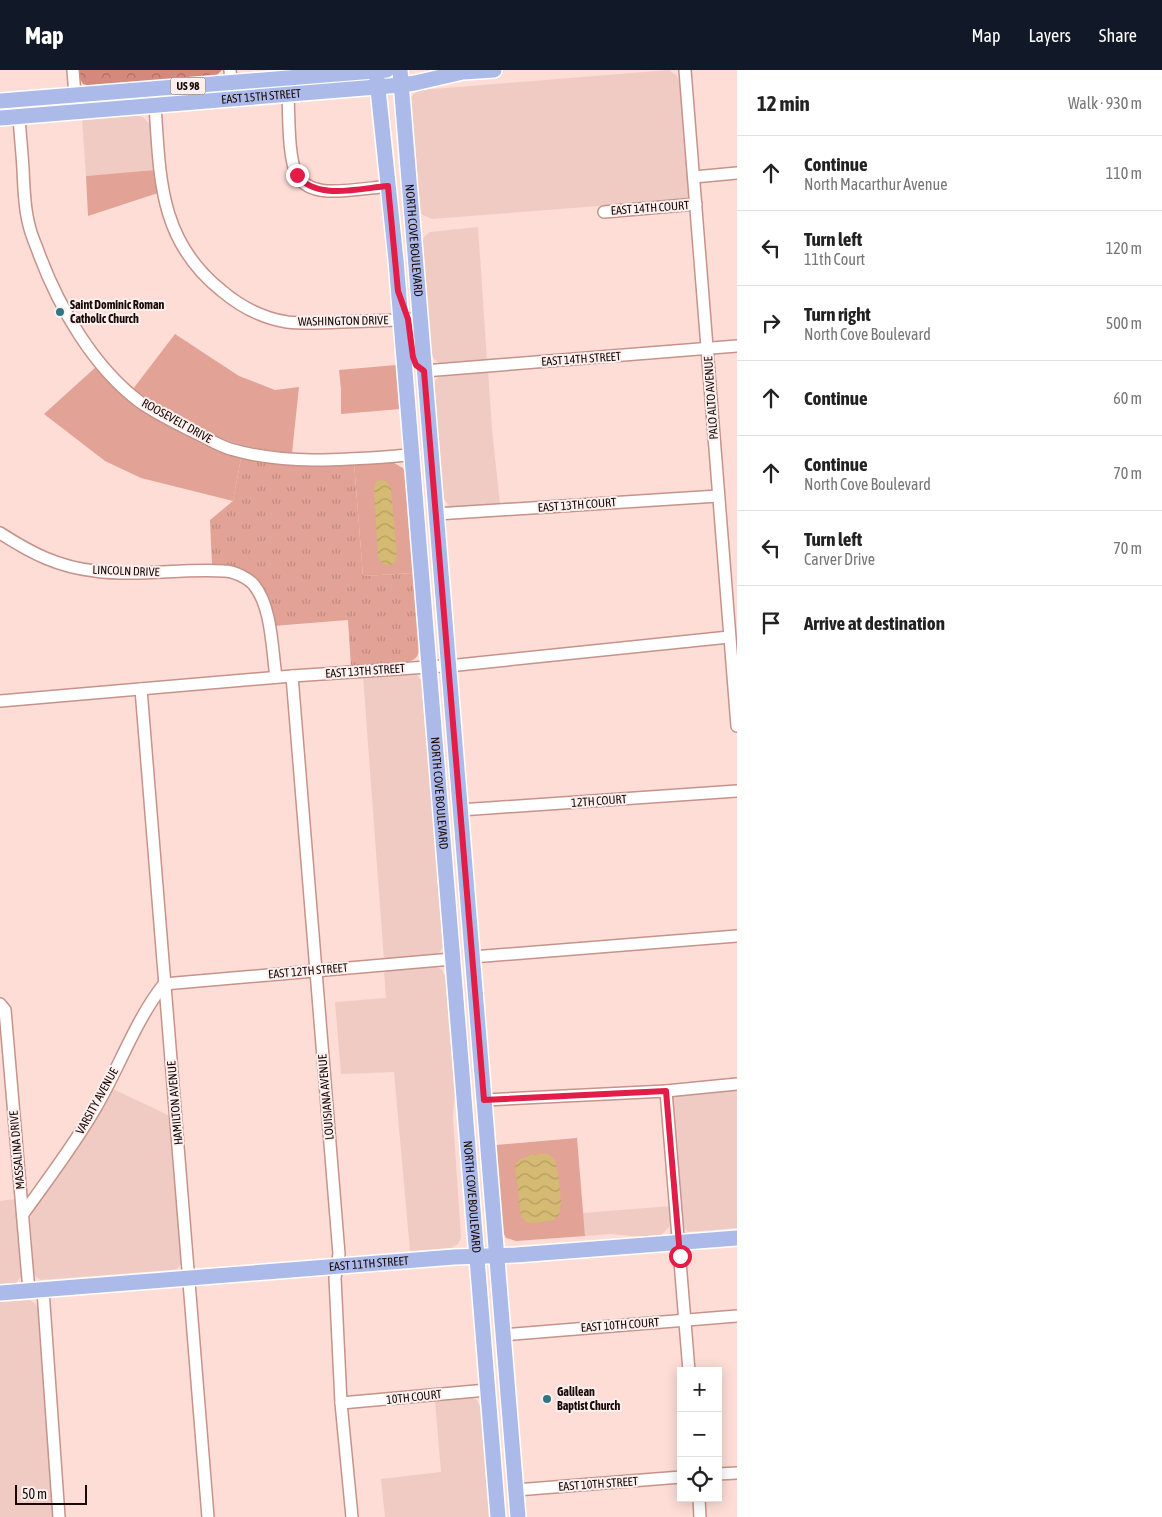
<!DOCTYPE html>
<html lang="en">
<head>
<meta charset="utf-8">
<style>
	:root { --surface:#fff; --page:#f6f6f6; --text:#222; --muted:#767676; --line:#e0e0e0; --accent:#111827 }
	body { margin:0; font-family:"Asap Condensed",sans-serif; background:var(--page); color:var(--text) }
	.controls { position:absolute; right:15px; bottom:15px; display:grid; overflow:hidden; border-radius:0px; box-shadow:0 2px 12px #0003 }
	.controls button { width:45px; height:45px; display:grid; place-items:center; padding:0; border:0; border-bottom:1px solid var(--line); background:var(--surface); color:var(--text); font:25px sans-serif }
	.scale { position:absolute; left:15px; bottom:12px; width:72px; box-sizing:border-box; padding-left:5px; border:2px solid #190806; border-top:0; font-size:14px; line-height:18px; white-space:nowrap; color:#190806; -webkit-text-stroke:4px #fbf0ee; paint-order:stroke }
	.stop { position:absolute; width:15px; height:15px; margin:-11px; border:4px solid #e11d48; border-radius:50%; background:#fff }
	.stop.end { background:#e11d48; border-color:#fff; box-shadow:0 1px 5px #0008 }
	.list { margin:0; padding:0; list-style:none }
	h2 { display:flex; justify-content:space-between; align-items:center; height:65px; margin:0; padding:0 20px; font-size:21px }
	h2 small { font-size:16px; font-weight:400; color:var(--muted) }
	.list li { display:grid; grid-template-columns:32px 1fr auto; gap:15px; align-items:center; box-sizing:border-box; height:75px; padding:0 20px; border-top:1px solid var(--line) }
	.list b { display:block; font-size:19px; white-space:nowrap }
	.list p { margin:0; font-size:16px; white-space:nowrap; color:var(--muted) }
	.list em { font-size:16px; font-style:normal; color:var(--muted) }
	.icon { flex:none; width:28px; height:28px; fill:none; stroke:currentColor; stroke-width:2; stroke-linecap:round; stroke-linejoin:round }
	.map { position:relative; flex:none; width:737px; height:1447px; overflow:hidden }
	header { display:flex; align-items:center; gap:30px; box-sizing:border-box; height:70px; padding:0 25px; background:var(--accent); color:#fff }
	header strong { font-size:24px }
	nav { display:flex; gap:28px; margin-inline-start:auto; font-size:18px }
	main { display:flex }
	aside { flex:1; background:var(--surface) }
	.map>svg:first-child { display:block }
	.built { fill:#efcbc4 }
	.grass { fill:#e2a296 }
	.forest { fill:url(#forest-crowns) }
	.park { fill:url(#park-tufts) }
	.water { fill:url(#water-waves) }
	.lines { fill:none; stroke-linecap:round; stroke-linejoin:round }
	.minor-casing { stroke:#c5938a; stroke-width:14 }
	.major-casing { stroke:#fff; stroke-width:18 }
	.minor { stroke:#fff; stroke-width:11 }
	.major { stroke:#acbaea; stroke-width:15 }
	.route { stroke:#e11d48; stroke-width:6 }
	.poi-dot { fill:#307783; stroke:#fbf0ee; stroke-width:2 }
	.labels { text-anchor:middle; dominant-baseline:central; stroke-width:4; stroke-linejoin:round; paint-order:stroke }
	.shield { fill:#fbf0ee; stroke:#5d4e4c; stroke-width:1 }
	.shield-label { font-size:11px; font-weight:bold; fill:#190806 }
	.street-label { font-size:12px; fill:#190806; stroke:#fbf0ee }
	.poi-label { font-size:12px; font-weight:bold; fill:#190806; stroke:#fbf0ee; text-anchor:start }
</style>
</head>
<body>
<header>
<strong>Map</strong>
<nav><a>Map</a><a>Layers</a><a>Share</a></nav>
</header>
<main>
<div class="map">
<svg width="737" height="1447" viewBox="0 0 737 1447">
	<defs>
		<pattern id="forest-crowns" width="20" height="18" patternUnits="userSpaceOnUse" patternTransform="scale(1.25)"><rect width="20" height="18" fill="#d5897c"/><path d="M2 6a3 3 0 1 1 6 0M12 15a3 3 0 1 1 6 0" fill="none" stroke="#ac6e64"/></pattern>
		<pattern id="park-tufts" width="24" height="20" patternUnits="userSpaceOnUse" patternTransform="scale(1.25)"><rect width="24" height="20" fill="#e2a296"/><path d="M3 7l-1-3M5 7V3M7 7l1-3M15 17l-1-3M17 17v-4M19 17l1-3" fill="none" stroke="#c18a80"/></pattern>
		<pattern id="water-waves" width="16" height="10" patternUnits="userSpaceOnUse" patternTransform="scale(1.25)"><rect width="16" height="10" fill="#d4ba72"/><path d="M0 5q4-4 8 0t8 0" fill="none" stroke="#b59e61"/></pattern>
	</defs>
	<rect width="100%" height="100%" fill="#feddd7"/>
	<g class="built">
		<path d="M669,0L676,5L680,12L689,129L432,149L421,144L410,32L411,27L416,22L421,20Z"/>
		<path d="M134,44L143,47L151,56L155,100L86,106L82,48Z"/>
		<path d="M478,157L487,290L439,293L434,289L431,282L422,171L424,167L430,162Z"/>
		<path d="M488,300L492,360L500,434L454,438L449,436L443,427L434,313L437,308L442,306Z"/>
		<path d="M413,603L417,605L422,612L443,877L440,882L432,886L384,890L363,606Z"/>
		<path d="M435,896L441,899L446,908L455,1021L453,1048L461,1168L458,1174L451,1178L410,1181L394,1002L341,1004L335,932L386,928L384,900Z"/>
		<path d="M111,1018L170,1046L182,1189L181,1194L177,1199L171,1200L41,1210L36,1207L34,1203L30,1148L38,1131Z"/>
		<path d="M737,1018V1158L688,1162L682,1156L673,1028L674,1026Z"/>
		<path d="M16,1129L18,1143L16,1145L18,1147L22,1205L16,1213L0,1214V1131Z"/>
		<path d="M671,1136L672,1154L661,1165L642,1167L611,1164L585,1166L583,1143Z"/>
		<path d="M30,1230L36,1234L38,1238L53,1447H0V1232Z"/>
		<path d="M469,1327L477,1330L481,1339L490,1447H385L381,1409L441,1402L435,1331Z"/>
	</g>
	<g class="grass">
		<path d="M155,100L158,123L88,146L86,106Z"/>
		<path d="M175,264L239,306L275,320L299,317L292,383C230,380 183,353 133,319Z"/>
		<path d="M396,295L400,339L341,344V319L339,300Z"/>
		<path d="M97,296L213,378L241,388L233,431L141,408L105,391L44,344Z"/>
		<path d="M354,392L394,393L403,398L405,404L413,503L363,506Z"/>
		<path d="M577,1068L585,1166L516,1171L506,1168L502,1160L496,1075Z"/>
	</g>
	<path class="forest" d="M78,0H222L218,4L212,7L94,17L83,14L79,7Z"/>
	<path class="park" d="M241,388L254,390L354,392L363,506L413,503L419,577C419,586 416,590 407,592L351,597L348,550L273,556C270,546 264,517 259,511C247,499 229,495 212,495L210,450L233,431Z"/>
	<g class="water">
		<path d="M380,410L386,411L391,418L397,487L394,493L389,496L383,494L378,487L374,418L376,412Z"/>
		<path d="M533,1084H548L555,1090L558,1104L561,1131L559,1145L554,1150L534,1153L526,1152L521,1146L515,1096L519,1090Z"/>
	</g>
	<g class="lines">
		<defs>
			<g id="minor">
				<path d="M73,0L75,25"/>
				<path d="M230,0L231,12"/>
				<path d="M685,0L737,656"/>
				<path d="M288,25C289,45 288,89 297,105C303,116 315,120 327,121C347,122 368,118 389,116"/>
				<path d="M155,35C160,109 159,171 222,221C241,237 262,248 287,252C304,254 322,253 340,252C363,251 386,251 409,249"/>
				<path d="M19,46C20,64 22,81 23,99C24,118 24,137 29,155C31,165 36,175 39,184C59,237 93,297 140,332C157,344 178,354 196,363C209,369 221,377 234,380C290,396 354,389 411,385"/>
				<path d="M694,107L737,103"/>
				<path d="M604,142L696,134"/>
				<path d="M424,301L737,276"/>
				<path d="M436,444L718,426"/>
				<path d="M0,463C31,483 58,497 95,501C138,507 182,498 224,501C234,501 248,508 254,515C272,537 272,580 276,607"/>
				<path d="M292,606L339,1184L335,1208L341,1333L352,1447"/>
				<path d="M141,619L208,1447"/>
				<path d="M0,631L292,606L458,595L729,567"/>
				<path d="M460,740L737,721"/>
				<path d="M472,887L737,866"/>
				<path d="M0,934L5,940L29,1221"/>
				<path d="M666,1021L689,1301"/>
				<path d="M484,1030L666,1021L737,1014"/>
				<path d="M23,1144C48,1109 75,1074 96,1037C120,996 135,951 164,914L452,889"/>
				<path d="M43,1220L59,1447"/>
				<path d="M503,1265L737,1246"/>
				<path d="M341,1333L487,1320"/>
				<path d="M718,1404L737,1403"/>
				<path d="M516,1420L681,1407"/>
				<path d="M699,1428L700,1447"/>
			</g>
			<g id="major">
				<path id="s1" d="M376,0L396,190L498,1447"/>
				<path id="s2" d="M400,0L518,1447"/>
				<path d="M0,31L387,0"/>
				<path id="s3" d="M0,48L401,15L415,13L463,2L494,0"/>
				<path id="s4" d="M0,1223L454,1187L516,1185L737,1168"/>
			</g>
		</defs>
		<use href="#minor" class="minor-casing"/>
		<use href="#major" class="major-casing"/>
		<use href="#minor" class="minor"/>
		<use href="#major" class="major"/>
	</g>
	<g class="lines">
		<path class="route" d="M297,105C316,131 360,118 388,116L398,221L408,249L413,287L416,295L424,301L484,1030L666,1021L680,1186"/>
	</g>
	<g class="poi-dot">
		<circle cx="60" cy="242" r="5"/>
		<circle cx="547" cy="1329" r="5"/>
	</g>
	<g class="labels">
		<rect class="shield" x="170.5" y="7.5" width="35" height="17" rx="4"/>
		<g class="shield-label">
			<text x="188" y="16">US 98</text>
		</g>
		<g class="street-label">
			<text stroke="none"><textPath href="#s3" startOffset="262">EAST 15TH STREET</textPath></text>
			<text transform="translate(650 138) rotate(-4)">EAST 14TH COURT</text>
			<text stroke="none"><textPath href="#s2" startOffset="171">NORTH COVE BOULEVARD</textPath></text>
			<text transform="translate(343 251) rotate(-1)">WASHINGTON DRIVE</text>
			<text transform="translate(581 289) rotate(-4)">EAST 14TH STREET</text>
			<text transform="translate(711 328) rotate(-94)">PALO ALTO AVENUE</text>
			<text transform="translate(177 351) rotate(29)">ROOSEVELT DRIVE</text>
			<text transform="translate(577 435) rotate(-4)">EAST 13TH COURT</text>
			<text transform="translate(126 501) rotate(2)">LINCOLN DRIVE</text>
			<text transform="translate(365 601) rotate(-4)">EAST 13TH STREET</text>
			<text stroke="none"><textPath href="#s1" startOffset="726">NORTH COVE BOULEVARD</textPath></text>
			<text transform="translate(599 731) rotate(-4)">12TH COURT</text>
			<text transform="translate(308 901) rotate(-5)">EAST 12TH STREET</text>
			<text transform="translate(326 1027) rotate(-95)">LOUISIANA AVENUE</text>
			<text transform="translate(97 1031) rotate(-61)">VARSITY AVENUE</text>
			<text transform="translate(175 1033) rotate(-95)">HAMILTON AVENUE</text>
			<text transform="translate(17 1080) rotate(-95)">MASSALINA DRIVE</text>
			<text stroke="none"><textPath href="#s1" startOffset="1131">NORTH COVE BOULEVARD</textPath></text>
			<text stroke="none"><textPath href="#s4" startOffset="370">EAST 11TH STREET</textPath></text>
			<text transform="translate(620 1255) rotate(-4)">EAST 10TH COURT</text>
			<text transform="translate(414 1327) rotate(-6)">10TH COURT</text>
			<text transform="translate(598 1414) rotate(-4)">EAST 10TH STREET</text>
		</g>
		<g class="poi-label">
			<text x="70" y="235">Saint Dominic Roman<tspan x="70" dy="14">Catholic Church</tspan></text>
			<text x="557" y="1322">Galilean<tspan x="557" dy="14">Baptist Church</tspan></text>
		</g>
	</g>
</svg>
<div class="controls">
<button>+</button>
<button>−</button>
<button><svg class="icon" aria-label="locate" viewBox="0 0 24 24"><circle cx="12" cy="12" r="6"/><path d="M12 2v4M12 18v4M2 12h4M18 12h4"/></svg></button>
</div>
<div class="scale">50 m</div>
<div class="stop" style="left:680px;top:1186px"></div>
<div class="stop end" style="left:297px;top:105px"></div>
</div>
<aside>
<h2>12 min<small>Walk · 930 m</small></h2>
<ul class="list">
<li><svg class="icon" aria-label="ahead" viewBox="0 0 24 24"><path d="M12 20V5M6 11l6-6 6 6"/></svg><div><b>Continue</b><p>North Macarthur Avenue</p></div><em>110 m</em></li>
<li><svg class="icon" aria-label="left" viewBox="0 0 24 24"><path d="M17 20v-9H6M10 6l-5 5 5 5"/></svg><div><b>Turn left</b><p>11th Court</p></div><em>120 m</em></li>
<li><svg class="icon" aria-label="right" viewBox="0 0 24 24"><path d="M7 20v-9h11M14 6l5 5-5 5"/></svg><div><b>Turn right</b><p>North Cove Boulevard</p></div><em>500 m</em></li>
<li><svg class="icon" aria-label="ahead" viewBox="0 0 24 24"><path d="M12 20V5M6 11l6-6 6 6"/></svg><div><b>Continue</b></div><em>60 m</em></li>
<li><svg class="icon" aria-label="ahead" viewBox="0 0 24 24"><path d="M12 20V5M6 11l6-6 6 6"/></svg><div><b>Continue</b><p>North Cove Boulevard</p></div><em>70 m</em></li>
<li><svg class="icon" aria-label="left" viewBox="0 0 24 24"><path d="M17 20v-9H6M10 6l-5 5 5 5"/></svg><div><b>Turn left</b><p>Carver Drive</p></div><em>70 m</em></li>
<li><svg class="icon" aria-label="arrive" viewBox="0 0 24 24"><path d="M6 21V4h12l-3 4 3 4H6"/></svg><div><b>Arrive at destination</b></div></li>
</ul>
</aside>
</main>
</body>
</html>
